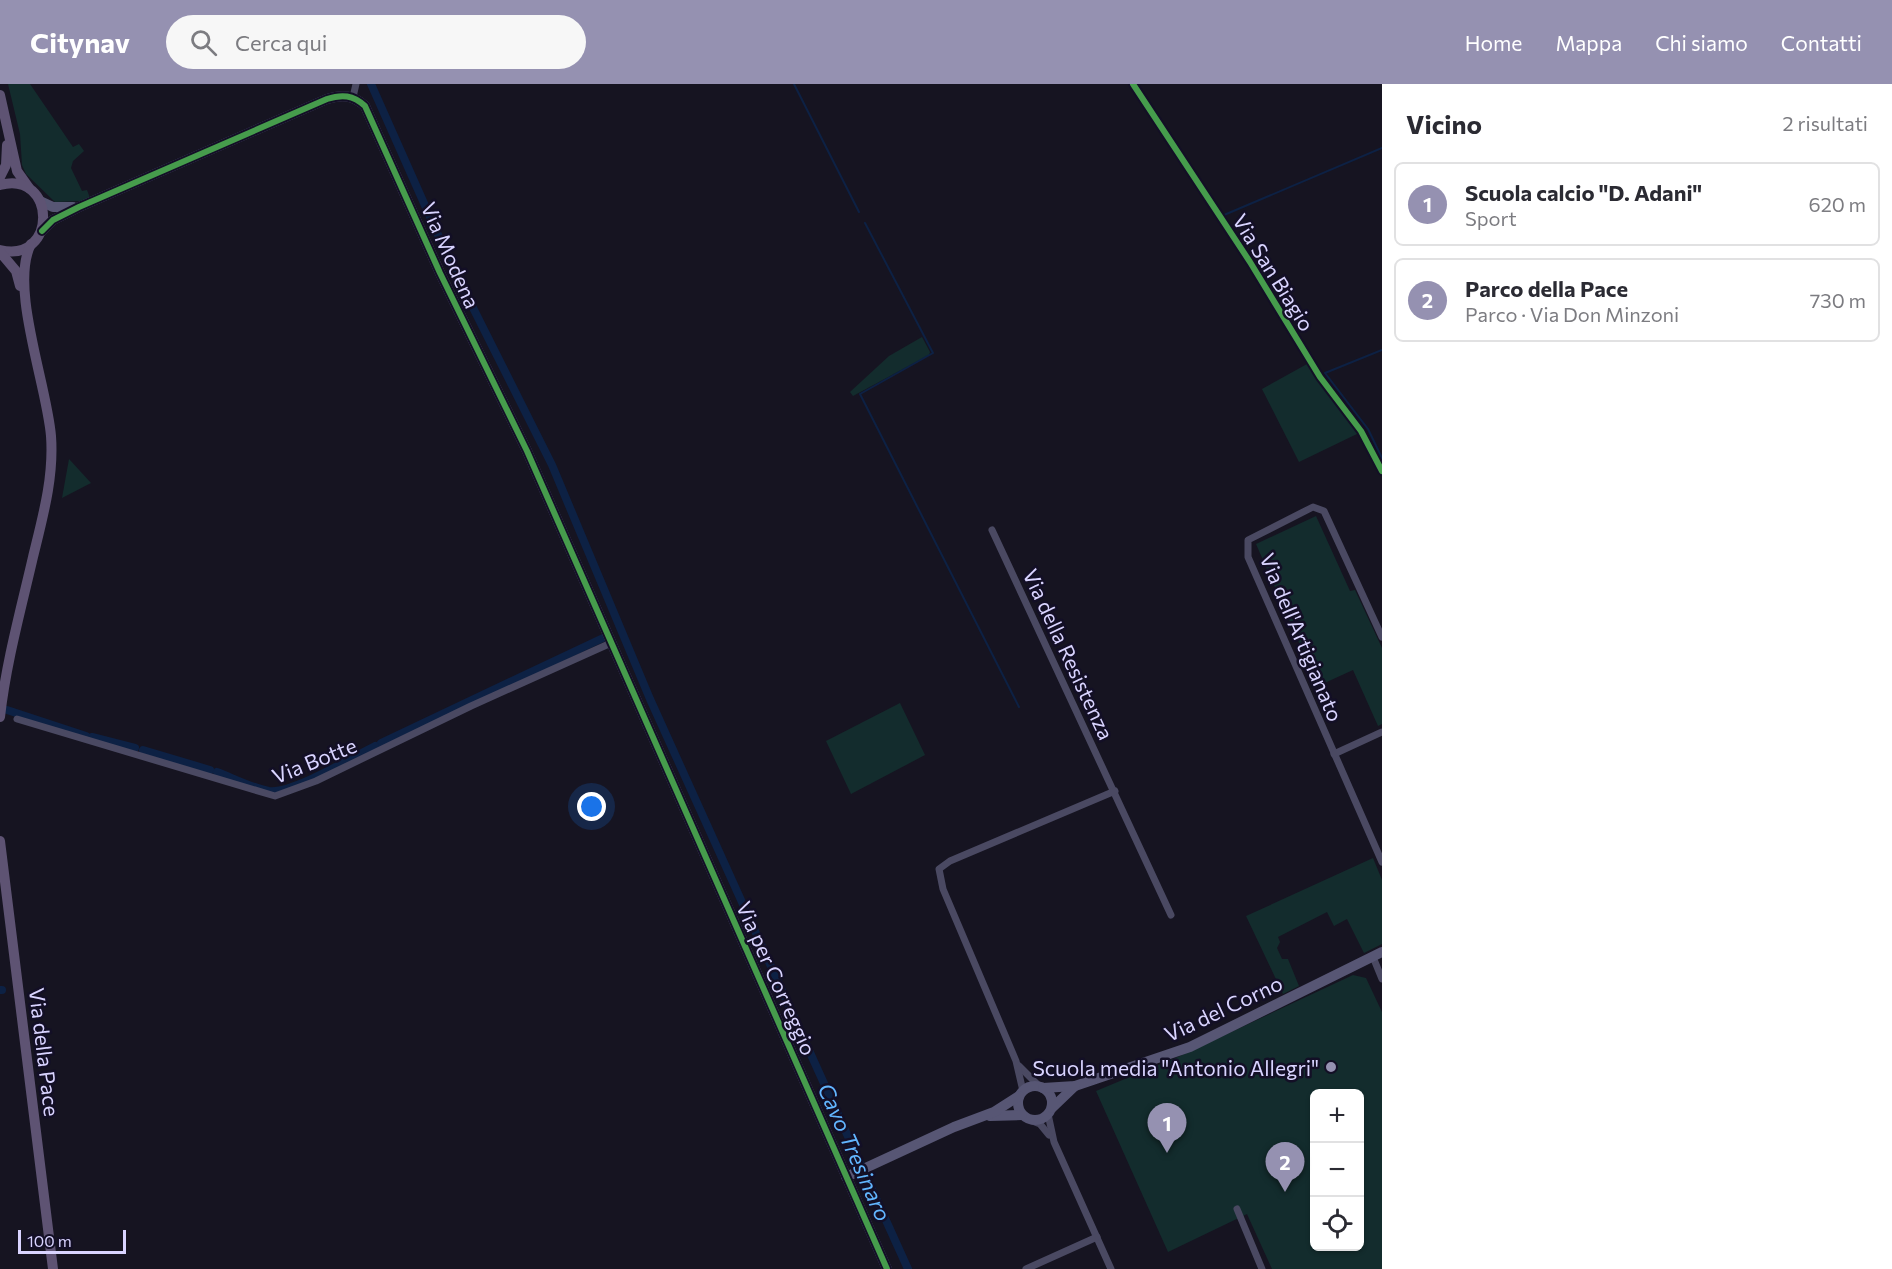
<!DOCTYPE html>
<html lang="it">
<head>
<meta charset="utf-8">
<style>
	:root { --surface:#fff; --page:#f7f7f7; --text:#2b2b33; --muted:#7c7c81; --line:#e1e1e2; --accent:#9591b1 }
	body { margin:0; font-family:Commissioner,sans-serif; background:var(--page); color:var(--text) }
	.controls { position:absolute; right:18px; bottom:18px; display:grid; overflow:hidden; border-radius:9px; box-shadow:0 2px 4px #0004 }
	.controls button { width:54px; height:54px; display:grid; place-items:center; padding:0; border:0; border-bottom:2px solid var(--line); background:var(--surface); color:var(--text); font:30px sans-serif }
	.scale { position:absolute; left:18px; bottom:15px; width:108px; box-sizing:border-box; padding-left:6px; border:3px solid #d9d4ff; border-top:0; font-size:16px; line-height:21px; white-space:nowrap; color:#d9d4ff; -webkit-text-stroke:4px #130f26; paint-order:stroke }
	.you { position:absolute; left:592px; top:723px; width:21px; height:21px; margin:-15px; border:4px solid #fff; border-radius:50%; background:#1a73e8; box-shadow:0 0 0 9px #1a73e833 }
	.badge { display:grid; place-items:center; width:39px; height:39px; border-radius:50%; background:var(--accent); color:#fff; font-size:20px; font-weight:700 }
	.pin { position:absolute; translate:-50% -50px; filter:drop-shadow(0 2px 3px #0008) }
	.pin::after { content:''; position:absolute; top:32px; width:21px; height:18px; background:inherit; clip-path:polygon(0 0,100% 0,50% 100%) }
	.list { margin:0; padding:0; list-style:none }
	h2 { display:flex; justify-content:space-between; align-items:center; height:78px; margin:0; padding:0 24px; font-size:26px }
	h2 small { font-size:20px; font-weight:400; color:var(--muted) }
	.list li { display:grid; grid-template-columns:39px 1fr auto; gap:18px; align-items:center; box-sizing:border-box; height:84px; margin:0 12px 12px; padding:0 12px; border:2px solid var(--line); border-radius:9px }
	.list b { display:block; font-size:22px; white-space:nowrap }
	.list p { margin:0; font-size:20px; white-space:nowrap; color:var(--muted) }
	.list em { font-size:20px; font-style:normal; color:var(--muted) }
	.icon { flex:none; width:33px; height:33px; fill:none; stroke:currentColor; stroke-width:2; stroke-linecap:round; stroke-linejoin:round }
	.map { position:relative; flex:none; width:1382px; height:1185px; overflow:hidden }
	header { display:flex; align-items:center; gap:36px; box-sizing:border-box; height:84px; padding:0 30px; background:var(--accent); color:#fff }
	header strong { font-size:28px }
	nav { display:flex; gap:33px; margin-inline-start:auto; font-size:21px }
	.search { width:420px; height:54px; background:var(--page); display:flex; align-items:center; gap:15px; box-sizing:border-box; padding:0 21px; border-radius:33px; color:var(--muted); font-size:22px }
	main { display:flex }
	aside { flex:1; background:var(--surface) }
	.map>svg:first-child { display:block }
	.green { fill:#132c2d; fill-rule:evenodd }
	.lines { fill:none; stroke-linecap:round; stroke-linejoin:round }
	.stream { stroke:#0d2144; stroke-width:2 }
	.canal { stroke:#0d2144; stroke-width:8 }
	.street { stroke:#4a4962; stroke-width:7 }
	.secondary { stroke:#575674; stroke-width:10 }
	.primary { stroke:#5e5373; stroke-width:10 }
	.cycleway-casing { stroke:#130f26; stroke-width:10 }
	.cycleway { stroke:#469c4c; stroke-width:6 }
	.poi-dot { fill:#9591b1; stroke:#130f26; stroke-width:2 }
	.labels { text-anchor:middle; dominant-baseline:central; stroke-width:5; stroke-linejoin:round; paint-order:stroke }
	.street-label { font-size:21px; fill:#d9d4ff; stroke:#130f26 }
	.poi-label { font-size:21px; fill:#d9d4ff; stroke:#130f26; text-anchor:end }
	.water-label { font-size:22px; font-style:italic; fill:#62b6ff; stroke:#130f26 }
</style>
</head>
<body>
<header>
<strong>Citynav</strong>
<div class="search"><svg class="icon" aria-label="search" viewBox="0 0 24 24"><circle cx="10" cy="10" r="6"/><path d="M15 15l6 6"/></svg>Cerca qui</div>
<nav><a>Home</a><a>Mappa</a><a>Chi siamo</a><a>Contatti</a></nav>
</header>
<main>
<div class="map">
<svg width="1382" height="1185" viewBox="0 0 1382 1185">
	<rect width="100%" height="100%" fill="#161421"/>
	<g class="green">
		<path d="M8,0H30L73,63L79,60L84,67L73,77L71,84L82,107L87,106L90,114L81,117L55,118L26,90L22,81L20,50Z"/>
		<path d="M922,253L930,268L929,271L853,312L850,308L889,272Z"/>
		<path d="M1307,280L1359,349L1299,378L1262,305Z"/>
		<path d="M69,375L91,399L62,414Z"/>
		<path d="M1316,432L1350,507L1355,506L1382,564V640L1378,642L1353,586L1318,602L1256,460Z"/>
		<path d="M900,619L925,671L851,710L826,657Z"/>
		<path d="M1373,774L1382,796V860L1364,869L1347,835L1334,842L1327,828L1278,853L1280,858L1277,864L1282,875H1288L1299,902L1283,910L1246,832Z"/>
		<path d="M1353,891L1366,894L1382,928V1185H1272L1247,1130L1168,1168L1096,1007L1180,972ZM1314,1010H1360V1162H1314Z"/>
	</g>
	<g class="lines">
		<g class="stream">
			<path d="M794,0L859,128"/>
			<path d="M1224,131L1382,64"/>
			<path d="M865,139L933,269L860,310L1019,623"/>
			<path d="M1382,266L1325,289L1368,345L1382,374"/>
		</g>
		<g class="canal">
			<path d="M371,0L451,180L552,381L650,615L908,1185"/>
			<path d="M7,626L86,652"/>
			<path d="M92,653L135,664"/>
			<path d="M381,659L603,554"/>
			<path d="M143,666L210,686"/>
			<path d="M217,688C233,694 252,704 269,707C292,710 353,673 375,662"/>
			<path d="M0,906H2"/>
		</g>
		<g class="street">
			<path d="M1133,0L1250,178L1320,293L1361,347L1382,387"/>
			<path d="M353,13L356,0"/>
			<path d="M992,446L1171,831"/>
			<path d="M1382,553L1324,427L1313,423L1248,456V473L1382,778"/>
			<path d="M17,635L275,712L316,697L471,622L611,559"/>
			<path d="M1334,670L1382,648"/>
			<path d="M1373,873L1382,895"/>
			<path d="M1019,982L1039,1002"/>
			<path d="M1023,1007L1016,977L943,805L939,785L950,777L1115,707"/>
			<path d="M1048,1030L1054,1058L1111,1185"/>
			<path d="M1030,1036L1040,1040L1049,1051"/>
			<path d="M1237,1125L1262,1185"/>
			<path d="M1026,1185L1097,1153"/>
		</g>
		<g class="secondary">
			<path d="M40,117L53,123H73"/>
			<path d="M42,147L53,136L79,123L327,15C342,10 353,11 365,22L440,189L527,367L887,1185"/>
			<circle cx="1035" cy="1019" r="17"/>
			<path d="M1043,1004L1075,1002L1190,963L1382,868"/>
			<path d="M1052,1024L1075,1002"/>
			<path d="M990,1032L1022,1031"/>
			<path d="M846,1093L954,1043L994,1028L1019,1012"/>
		</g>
		<g class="primary">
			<path d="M0,11L17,87L29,104"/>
			<path d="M0,93L6,81L7,61"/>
			<path d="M0,101C57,86 58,180 0,166"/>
			<path d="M0,168L16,187L20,202"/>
			<path d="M0,633C6,579 21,525 33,473C43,432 54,393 51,352C47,301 9,203 31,160"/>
			<path d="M0,757L53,1185"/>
		</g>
		<defs>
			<g id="cycleway">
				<path d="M1133,0L1250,178L1320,293L1361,347L1382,387"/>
				<path d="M42,147L53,136L79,123L327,15C342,10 353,11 365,22L440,189L527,367L887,1185"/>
			</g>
		</defs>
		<use href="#cycleway" class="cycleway-casing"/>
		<use href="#cycleway" class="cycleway"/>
	</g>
	<circle class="poi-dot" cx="1331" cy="983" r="6"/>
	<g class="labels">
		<g class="street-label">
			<text transform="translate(451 171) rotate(66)">Via Modena</text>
			<text transform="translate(1274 188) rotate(58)">Via San Biagio</text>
			<text transform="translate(1302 553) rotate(67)">Via dell'Artigianato</text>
			<text transform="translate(1069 570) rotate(65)">Via della Resistenza</text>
			<text transform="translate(314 676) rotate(-22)">Via Botte</text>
			<text transform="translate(777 894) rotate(66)">Via per Correggio</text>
			<text transform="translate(1223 924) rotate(-25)">Via del Corno</text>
			<text transform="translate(45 968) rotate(83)">Via della Pace</text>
		</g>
		<g class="poi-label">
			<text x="1319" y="983">Scuola media "Antonio Allegri"</text>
		</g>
		<g class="water-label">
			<text transform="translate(855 1068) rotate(66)">Cavo Tresinaro</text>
		</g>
	</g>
</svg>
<div class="controls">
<button>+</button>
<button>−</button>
<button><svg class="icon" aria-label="locate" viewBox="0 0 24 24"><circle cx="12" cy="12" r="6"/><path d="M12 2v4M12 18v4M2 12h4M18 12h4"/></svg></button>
</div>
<div class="scale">100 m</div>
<div class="you"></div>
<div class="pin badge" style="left:1167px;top:1069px">1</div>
<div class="pin badge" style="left:1285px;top:1108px">2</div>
</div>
<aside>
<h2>Vicino<small>2 risultati</small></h2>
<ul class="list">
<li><span class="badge">1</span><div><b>Scuola calcio &quot;D. Adani&quot;</b><p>Sport</p></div><em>620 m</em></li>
<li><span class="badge">2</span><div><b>Parco della Pace</b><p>Parco · Via Don Minzoni</p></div><em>730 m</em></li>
</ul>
</aside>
</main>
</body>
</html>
